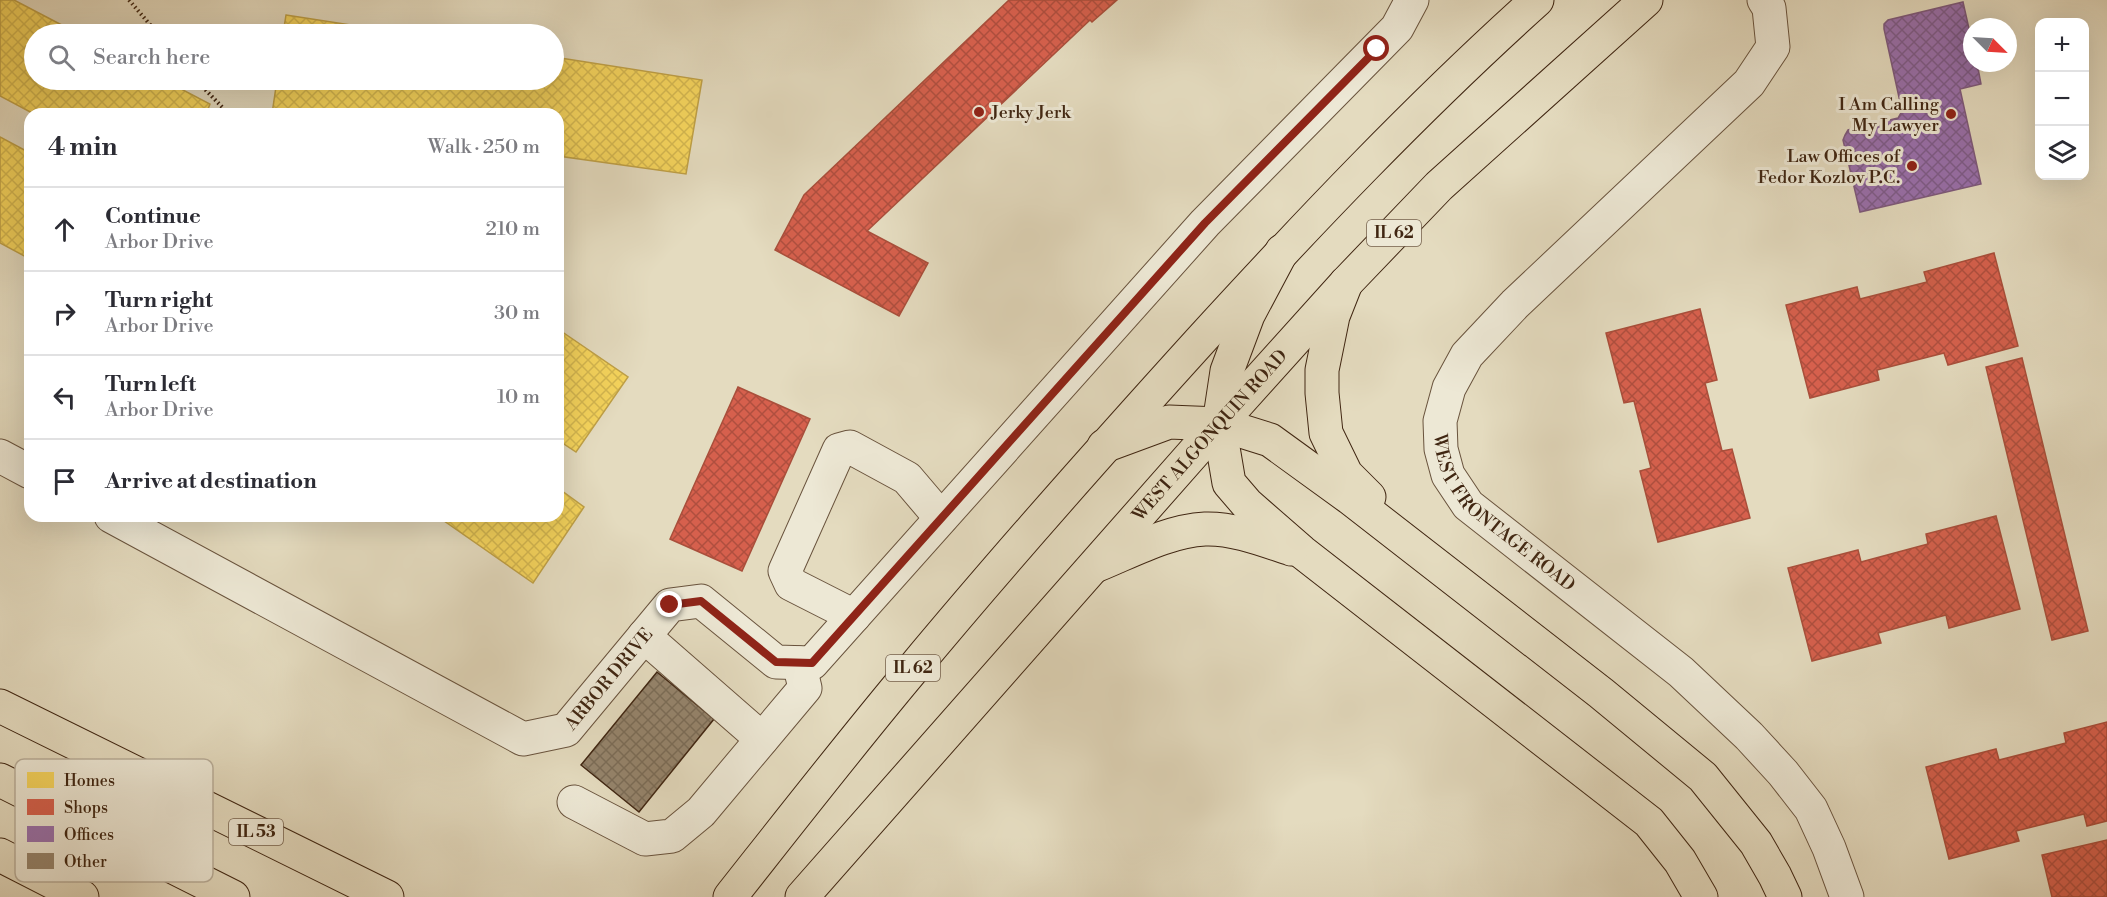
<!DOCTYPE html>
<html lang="en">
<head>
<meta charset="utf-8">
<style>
	:root { --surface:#fff; --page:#f2f2f3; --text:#2b2b33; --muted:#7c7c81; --line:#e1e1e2 }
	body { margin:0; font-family:"Libre Bodoni",serif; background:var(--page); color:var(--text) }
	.controls { position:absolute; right:18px; top:18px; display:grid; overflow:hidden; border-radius:12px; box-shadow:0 6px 24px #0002 }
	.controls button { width:54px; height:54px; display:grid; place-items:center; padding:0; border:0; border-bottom:2px solid var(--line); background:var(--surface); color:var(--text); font:30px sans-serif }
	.compass { position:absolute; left:1963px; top:18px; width:54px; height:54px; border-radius:50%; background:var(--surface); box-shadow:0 6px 24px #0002; rotate:114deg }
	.stop { position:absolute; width:18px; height:18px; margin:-14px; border:4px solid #8f2418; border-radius:50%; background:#fff }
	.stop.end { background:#8f2418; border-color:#fff; box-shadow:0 2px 6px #0008 }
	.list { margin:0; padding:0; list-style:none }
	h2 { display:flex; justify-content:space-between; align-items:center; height:78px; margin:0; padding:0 24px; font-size:26px }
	h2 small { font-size:20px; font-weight:400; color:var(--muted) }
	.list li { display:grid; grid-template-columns:39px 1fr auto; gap:18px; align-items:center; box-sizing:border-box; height:84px; padding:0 24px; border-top:2px solid var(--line) }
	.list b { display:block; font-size:22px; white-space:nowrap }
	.list p { margin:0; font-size:20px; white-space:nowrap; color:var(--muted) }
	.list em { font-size:20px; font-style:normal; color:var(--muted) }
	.icon { flex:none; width:33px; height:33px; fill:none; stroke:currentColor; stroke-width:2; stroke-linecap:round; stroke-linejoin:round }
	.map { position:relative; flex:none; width:2107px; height:897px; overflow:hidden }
	.search { position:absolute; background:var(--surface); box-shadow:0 6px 24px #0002; left:24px; top:24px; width:540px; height:66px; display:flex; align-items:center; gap:15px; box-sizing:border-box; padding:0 21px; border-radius:33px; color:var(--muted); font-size:22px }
	.panel { position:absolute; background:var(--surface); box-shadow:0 6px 24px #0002; left:24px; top:108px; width:540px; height:414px; border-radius:18px }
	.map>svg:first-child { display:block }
	.homes { fill:url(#homes-cross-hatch); stroke:#bfa046; stroke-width:1.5 }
	.shops { fill:url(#shops-cross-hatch); stroke:#a94f3b; stroke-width:1.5 }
	.offices { fill:url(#offices-cross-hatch); stroke:#7e5a7d; stroke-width:1.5 }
	.building { fill:url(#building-cross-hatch); stroke:#402612; stroke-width:1.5 }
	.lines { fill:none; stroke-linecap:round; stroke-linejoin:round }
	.minor-casing { stroke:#69533d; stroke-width:35 }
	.major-casing { stroke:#402612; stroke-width:35 }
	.highway-casing { stroke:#402612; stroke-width:35 }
	.path { stroke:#402612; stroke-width:4; stroke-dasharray:1.5 3; stroke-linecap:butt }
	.minor { stroke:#ede8d5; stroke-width:33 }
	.major { stroke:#e4dbbf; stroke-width:33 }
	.highway { stroke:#e4dbbf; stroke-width:33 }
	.route { stroke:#8f2418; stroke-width:8 }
	.poi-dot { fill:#8f2418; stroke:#ede8d5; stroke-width:2 }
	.labels { text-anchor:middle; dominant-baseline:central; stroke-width:6; stroke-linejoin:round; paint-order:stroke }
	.shield { fill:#ede8d5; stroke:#74604c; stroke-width:1.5 }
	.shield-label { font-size:16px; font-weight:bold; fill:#402612 }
	.poi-label { font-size:18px; fill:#402612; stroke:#ede8d5; text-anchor:end }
	.street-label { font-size:18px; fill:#402612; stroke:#ede8d5 }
	.key { fill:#ede8d5; stroke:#b9ae9a; stroke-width:1.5 }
	.key-label { font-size:16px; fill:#402612 }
</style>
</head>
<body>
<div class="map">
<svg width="2107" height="897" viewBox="0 0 2107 897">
	<defs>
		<pattern id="homes-cross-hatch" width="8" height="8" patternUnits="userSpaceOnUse" patternTransform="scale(1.5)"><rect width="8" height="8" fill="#f6d55c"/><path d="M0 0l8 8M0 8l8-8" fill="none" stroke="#d4b74f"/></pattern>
		<pattern id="shops-cross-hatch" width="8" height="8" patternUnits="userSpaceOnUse" patternTransform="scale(1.5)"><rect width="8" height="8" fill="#d6604d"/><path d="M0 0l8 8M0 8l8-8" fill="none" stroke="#af4f3f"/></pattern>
		<pattern id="offices-cross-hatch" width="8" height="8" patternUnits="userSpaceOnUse" patternTransform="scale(1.5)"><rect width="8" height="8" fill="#9970ab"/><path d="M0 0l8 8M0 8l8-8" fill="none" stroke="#7e5c8a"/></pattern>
		<pattern id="building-cross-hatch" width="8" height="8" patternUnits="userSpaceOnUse" patternTransform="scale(1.5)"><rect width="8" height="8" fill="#95846c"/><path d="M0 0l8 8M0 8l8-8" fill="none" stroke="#7b6c57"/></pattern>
	</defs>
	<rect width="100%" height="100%" fill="#e4dbbf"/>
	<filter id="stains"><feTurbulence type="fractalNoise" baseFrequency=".00333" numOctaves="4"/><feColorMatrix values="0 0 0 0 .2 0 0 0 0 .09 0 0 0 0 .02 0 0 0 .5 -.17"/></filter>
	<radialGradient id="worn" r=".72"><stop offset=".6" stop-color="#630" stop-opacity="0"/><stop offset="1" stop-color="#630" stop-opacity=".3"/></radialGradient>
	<g class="homes">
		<path d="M0,0H14L79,34H34V80H164L210,104L206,114H34L0,96Z"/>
		<path d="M286,15L409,34H283Z"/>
		<path d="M554,57L702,80L686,174L558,156V114H272L277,80H554Z"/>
		<path d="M0,137L30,153V259L0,243Z"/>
		<path d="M558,329L628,377L576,452L558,440Z"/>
		<path d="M558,488L584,507L533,583L437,516H558Z"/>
	</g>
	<g class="shops">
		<path d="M1009,0H1117L1092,22L1090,20L867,231L928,263L899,316L775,250L804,195Z"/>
		<path d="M1994,253L2018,346L1948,365L1944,353L1877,370L1879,380L1810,398L1786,305L1857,287L1860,299L1927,282L1924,272Z"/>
		<path d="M1700,309L1717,380L1705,383L1722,451L1732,449L1750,518L1658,542L1640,471L1651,468L1634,401L1624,403L1606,333Z"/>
		<path d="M2022,358L2088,631L2052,640L1986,367Z"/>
		<path d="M738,387L810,419L742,571L670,539Z"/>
		<path d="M1996,516L2020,609L1949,628L1946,615L1878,633L1881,643L1812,661L1788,568L1858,550L1861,562L1928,544L1926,534Z"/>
		<path d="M2107,722V821L2087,826L2084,814L2016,831L2019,841L1949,859L1926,767L1996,749L1999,760L2066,743L2064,733Z"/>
		<path d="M2107,840V897H2052L2042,855Z"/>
	</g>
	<path class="offices" d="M1963,2L1972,42V63H1977L1981,84L1960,89L1981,184L1860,212L1843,140L1845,135L1848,130L1898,118L1902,111L1884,29V24L1888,20Z"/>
	<path class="building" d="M657,672L714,719L639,812L581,765Z"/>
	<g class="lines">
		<defs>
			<g id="minor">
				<path id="s1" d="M1764,0L1769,8L1773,47L1749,83L1515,304L1467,355L1449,388L1440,421L1441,449L1448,475L1468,505L1681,672L1749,736L1783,773L1811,809L1829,848L1847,897"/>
				<path d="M0,456L30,472"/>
				<path id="s2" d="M111,516L523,739L566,730L670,605L701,601L776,662L812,663L1205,223L1397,28L1412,0"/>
				<path d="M854,616L791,584L785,571L839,450L850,447L907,478L941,518"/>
				<path d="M644,636L762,739"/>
				<path d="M574,802L645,839L672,836L701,812L805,688L799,663"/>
			</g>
			<g id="major">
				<path d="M730,897C790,821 850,744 912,670C1005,558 1102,449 1200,341C1308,223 1418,107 1537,0"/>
				<path id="s3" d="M802,897L1219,424L1346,283L1439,186L1646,0"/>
			</g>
			<g id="highway">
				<path d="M1282,251L1248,315L1227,371L1219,424L1229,483L1247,504L1302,552L1649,822L1680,861L1701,897"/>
				<path d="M1346,283L1333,316L1322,370V393L1326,433L1346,474L1369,497"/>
				<path d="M1104,446L1169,422L1219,424L1270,440L1350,498L1601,693L1703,777L1756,843L1775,876L1785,897"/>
				<path d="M1095,566C1130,552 1167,531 1205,529C1234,528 1264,540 1291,549"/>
				<path d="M0,706L387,897"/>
				<path d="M0,780L233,897"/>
				<path d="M0,855L82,897"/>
			</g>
		</defs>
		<use href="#minor" class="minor-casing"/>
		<use href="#major" class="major-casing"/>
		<use href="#highway" class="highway-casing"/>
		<g class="path">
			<path d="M129,0L158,34"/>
			<path d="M196,80L223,108L224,114"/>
		</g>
		<use href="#minor" class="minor"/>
		<use href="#major" class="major"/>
		<use href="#highway" class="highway"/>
	</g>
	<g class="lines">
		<path class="route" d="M670,605L701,601L776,662L812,663L1205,223L1377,49"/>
	</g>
	<g class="poi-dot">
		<circle cx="979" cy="112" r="6"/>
		<circle cx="1951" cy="114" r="6"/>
		<circle cx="1912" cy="166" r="6"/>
	</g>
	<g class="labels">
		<g class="shield">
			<rect x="1367" y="220" width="54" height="26" rx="4.5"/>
			<rect x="886" y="655" width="54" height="26" rx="4.5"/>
			<rect x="229" y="819" width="54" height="26" rx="4.5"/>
		</g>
		<g class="shield-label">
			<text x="1394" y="233">IL 62</text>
			<text x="913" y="668">IL 62</text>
			<text x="256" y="832">IL 53</text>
		</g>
		<g class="poi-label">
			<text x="1939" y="104">I Am Calling<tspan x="1939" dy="21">My Lawyer</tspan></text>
			<text x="991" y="112" text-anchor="start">Jerky Jerk</text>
			<text x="1900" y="156">Law Offices of<tspan x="1900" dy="21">Fedor Kozlov P.C.</tspan></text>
		</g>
		<g class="street-label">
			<text stroke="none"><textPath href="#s3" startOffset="616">WEST ALGONQUIN ROAD</textPath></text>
			<text stroke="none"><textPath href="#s1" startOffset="674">WEST FRONTAGE ROAD</textPath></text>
			<text stroke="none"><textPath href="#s2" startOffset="579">ARBOR DRIVE</textPath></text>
		</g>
	</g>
	<rect x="15" y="759" width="198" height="123" rx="9" class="key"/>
	<rect x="27" y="772" width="27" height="16" fill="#f6d55c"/>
	<rect x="27" y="799" width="27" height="16" fill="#d6604d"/>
	<rect x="27" y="826" width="27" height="16" fill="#9970ab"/>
	<rect x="27" y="853" width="27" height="16" fill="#95846c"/>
	<g class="key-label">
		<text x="64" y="786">Homes</text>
		<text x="64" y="813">Shops</text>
		<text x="64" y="840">Offices</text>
		<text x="64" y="867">Other</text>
	</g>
	<rect width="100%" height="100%" filter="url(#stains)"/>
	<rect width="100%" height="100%" fill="url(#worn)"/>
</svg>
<div class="controls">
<button>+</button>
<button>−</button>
<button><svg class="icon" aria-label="layers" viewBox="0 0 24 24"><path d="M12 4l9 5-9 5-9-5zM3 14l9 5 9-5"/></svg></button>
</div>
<svg class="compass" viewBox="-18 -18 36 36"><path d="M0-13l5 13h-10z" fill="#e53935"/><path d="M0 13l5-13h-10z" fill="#7c7c81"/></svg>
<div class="stop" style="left:1377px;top:49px"></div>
<div class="stop end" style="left:670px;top:605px"></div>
<div class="search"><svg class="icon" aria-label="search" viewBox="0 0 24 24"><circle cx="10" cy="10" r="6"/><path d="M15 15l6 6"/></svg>Search here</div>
<section class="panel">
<h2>4 min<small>Walk · 250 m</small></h2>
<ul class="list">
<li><svg class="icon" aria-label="ahead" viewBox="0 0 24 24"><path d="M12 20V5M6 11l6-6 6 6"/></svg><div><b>Continue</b><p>Arbor Drive</p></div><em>210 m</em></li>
<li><svg class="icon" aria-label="right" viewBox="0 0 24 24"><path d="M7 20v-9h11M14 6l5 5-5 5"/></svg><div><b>Turn right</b><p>Arbor Drive</p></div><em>30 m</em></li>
<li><svg class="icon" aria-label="left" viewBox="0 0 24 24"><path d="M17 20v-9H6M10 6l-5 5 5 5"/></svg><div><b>Turn left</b><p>Arbor Drive</p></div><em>10 m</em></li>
<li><svg class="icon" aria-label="arrive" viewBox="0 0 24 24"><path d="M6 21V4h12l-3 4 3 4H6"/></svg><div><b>Arrive at destination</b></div></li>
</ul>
</section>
</div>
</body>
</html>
